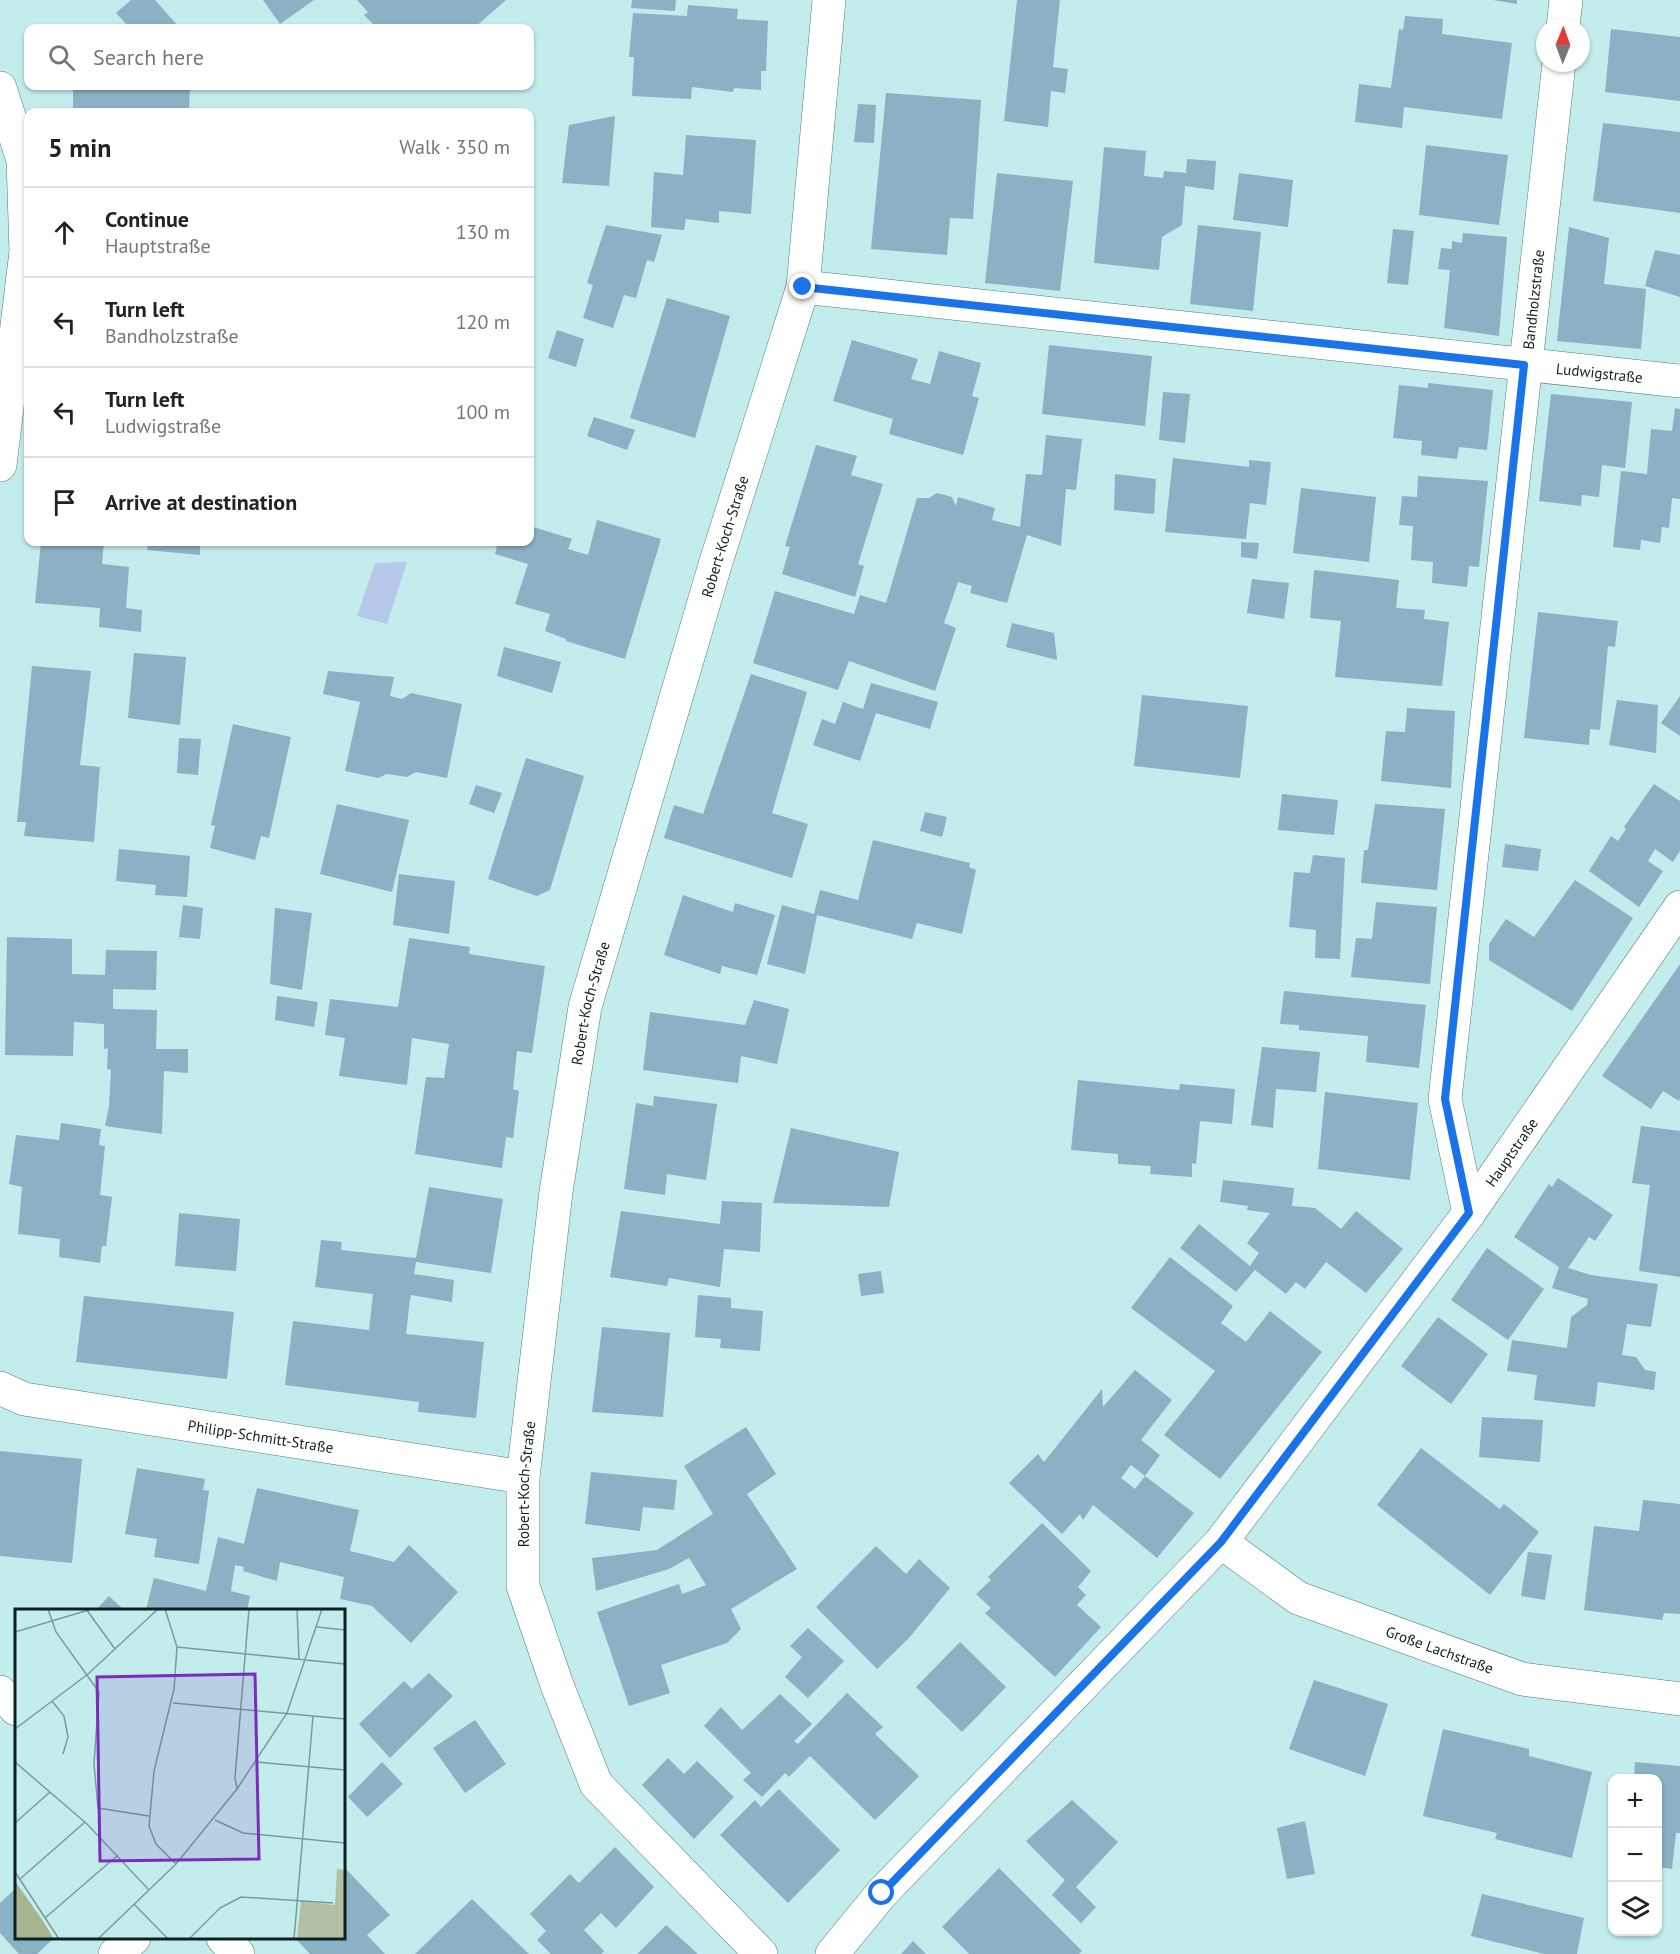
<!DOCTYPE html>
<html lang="en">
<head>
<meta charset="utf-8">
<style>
	:root { --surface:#fff; --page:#f6f6f6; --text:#222; --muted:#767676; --line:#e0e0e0 }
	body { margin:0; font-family:"PT Sans",sans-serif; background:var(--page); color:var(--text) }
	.controls { position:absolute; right:18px; bottom:18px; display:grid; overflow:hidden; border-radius:12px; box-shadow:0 2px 4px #0004 }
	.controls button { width:54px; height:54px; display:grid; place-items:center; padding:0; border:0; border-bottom:2px solid var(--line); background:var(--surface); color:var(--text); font:30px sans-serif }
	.compass { position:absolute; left:1536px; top:18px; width:54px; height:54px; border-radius:50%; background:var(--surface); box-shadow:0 2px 4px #0004; rotate:1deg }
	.stop { position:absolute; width:18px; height:18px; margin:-14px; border:4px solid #1a73e8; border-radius:50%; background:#fff }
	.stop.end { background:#1a73e8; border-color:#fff; box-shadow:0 2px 6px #0008 }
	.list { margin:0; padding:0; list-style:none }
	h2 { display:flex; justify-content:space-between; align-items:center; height:78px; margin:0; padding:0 24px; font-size:26px }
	h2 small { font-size:20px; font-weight:400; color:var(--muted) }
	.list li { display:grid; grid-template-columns:39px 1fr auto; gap:18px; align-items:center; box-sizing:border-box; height:90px; padding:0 24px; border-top:2px solid var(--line) }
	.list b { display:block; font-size:22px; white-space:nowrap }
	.list p { margin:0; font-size:20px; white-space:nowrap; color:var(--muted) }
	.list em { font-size:20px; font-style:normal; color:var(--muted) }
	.icon { flex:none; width:33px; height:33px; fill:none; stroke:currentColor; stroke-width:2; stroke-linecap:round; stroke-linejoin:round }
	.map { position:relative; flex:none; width:1680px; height:1954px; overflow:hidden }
	.search { position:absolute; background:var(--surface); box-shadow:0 2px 4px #0004; left:24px; top:24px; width:510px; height:66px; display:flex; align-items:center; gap:15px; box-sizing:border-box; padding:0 21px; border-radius:12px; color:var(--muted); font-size:22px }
	.panel { position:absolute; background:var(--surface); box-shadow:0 2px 4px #0004; left:24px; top:108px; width:510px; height:438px; border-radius:12px }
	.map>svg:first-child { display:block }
	.water { fill:#b7c9ea }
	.building { fill:#8ab1c4 }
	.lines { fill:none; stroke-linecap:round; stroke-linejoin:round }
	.minor-casing { stroke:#547c7b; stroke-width:34 }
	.minor { stroke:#fff; stroke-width:33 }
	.route { stroke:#1a73e8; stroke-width:8 }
	.labels { text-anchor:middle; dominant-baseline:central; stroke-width:4.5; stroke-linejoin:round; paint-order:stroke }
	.street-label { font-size:15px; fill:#0f2020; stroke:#cffaf9 }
	.inset-road { fill:none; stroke:#7a9b9a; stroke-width:1.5 }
	.view { fill:#7b2cbf; fill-opacity:0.15; stroke:#7b2cbf; stroke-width:3 }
	.inset-edge { fill:none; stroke:#0f2020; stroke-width:3 }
</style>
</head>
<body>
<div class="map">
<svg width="1680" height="1954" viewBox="0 0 1680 1954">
	<rect width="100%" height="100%" fill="#c2edec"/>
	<path class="water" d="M407,562L387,624L357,616L375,563Z"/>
	<g class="building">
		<path d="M131,0H155L179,27L130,28L116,13Z"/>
		<path d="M263,0H314L280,24Z"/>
		<path d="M357,0H506L474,28H377L364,15L368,12Z"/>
		<path d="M632,0H676L675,11L631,8Z"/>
		<path d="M1017,0H1060L1053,67L1068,69L1065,93L1051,91L1048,127L1004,121Z"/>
		<path d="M1493,0H1517V4Z"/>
		<path d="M688,5L738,9L737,19L768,21L766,71H761V90L734,88L733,92L692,87L691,99L632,96L634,57H629L633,13L687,16Z"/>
		<path d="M1405,16L1443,19L1442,34L1512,43L1502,119L1404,107L1402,128L1355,122L1359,84L1391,88L1399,29L1403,30Z"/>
		<path d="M1611,29L1680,37V101L1605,92Z"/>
		<path d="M27,45H28V81L24,80Z"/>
		<path d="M73,86H190L189,112H73Z"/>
		<path d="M886,93L981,100L973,219L950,218L947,255L871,249Z"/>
		<path d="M858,104L876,105L874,143L854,142Z"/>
		<path d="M615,116L609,186L562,183L569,125Z"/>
		<path d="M1603,123L1680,132V213L1593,201Z"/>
		<path d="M686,135L756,140L751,214L719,211V223L686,219L684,230L651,227L654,172L683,175Z"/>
		<path d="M1426,145L1508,155L1499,225L1419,215Z"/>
		<path d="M1104,147L1146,151L1144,176L1163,178L1164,171L1186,173L1187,159L1216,161L1214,190L1185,186L1182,225L1162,237L1159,270L1094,263Z"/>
		<path d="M997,173L1073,181L1060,291L985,283Z"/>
		<path d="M1239,173L1293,180L1288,227L1233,220Z"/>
		<path d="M606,225L662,235L654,262L647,260L636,298L624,295L613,328L583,318L593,285L587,283Z"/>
		<path d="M1198,225L1261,232L1253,311L1190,304Z"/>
		<path d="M1569,227L1609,238L1604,284L1646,289L1641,349L1557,341Z"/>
		<path d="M1393,229L1414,231L1408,285L1387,283Z"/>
		<path d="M1463,233L1507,237L1499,336L1444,328L1450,270L1438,269L1441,248L1452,249V241L1462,243Z"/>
		<path d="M1655,250L1680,255V297L1645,286Z"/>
		<path d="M667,298L730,316L695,438L630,418Z"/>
		<path d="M557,330L584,339L576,367L548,358Z"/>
		<path d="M852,340L918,359L911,379L930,384L939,351L981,363L972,396L979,398L963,455L889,434L893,419L833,401Z"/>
		<path d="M1049,345L1152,356L1145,426L1042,414Z"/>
		<path d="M1428,383L1493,390L1487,450L1459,447L1457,459L1421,455L1422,441L1393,438L1399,385L1428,388Z"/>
		<path d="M1163,392L1190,394L1185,443L1159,440Z"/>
		<path d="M1551,394L1632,402L1625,468L1602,465L1599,497L1582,495L1581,506L1539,501Z"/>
		<path d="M1675,408L1680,409V499L1672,498L1669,528L1662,527L1660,543L1641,540L1640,550L1613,547L1621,471L1647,474L1651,429L1672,431Z"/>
		<path d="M594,417L635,430L627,450L587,436Z"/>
		<path d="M1046,435L1082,439L1076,490L1066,489L1061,546L1027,535L1007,603L970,593L972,586L958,582L944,623L956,628L935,691L849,661L838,690L753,663L775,591L854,614L860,595L886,603L917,498H929L937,493L952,497L956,506L958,497L995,508L992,520L1020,527L1026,474L1042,475Z"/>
		<path d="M816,445L857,456L851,475L883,484L858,564L864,566L855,597L782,574L790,547L785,546Z"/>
		<path d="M1173,458L1249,467V460L1271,462L1266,505L1250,503L1246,539L1165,532Z"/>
		<path d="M1115,474L1156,479L1154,514L1114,510Z"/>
		<path d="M1418,476L1488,481L1479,567L1469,566L1467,587L1432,583L1433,562L1411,560L1413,526L1399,525L1402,496L1417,497Z"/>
		<path d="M1301,488L1376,497L1369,562L1293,553Z"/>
		<path d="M597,520L661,539L625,659L566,641V639L545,631L550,614L515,604L528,564L495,554L498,542H530V526L572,539L568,549L588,555Z"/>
		<path d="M41,542H104L102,564L129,567L126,608L142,610L141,632L99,627L100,608L35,603Z"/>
		<path d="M148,542H200V555L147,550Z"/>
		<path d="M1241,542L1259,543L1257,559L1241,557Z"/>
		<path d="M1314,570L1399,580L1396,608L1425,610L1424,619L1449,622L1442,686L1335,677L1341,621L1310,618Z"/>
		<path d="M1252,579L1289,583L1284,619L1247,613Z"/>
		<path d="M1538,612L1618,621L1615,647L1608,646L1600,730L1590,729L1589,745L1524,738Z"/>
		<path d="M1012,623L1054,633L1057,660L1006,647Z"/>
		<path d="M504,647L561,662L552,693L497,676Z"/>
		<path d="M134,653L186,657L180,725L128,718Z"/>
		<path d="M32,666L91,671L80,765L100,767L94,842L24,836L26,822H17Z"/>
		<path d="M328,671L394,677L390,696L402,699L411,693L462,704L447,778L416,772L407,777L387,774L378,778L345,771L360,702L323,694Z"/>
		<path d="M751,674L807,692L772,813L808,824L792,878L664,838L674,805L703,814Z"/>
		<path d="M871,683L938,702L930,729L876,713L860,761L813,745L822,719L835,724L843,702L863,709Z"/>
		<path d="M1142,695L1248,706L1240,778L1134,766Z"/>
		<path d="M1680,696V736L1661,723Z"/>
		<path d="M1617,700L1658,705L1656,753L1609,745Z"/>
		<path d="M1407,708L1455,711L1451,788L1381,781L1386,731L1405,732Z"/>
		<path d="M233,724L291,737L269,838L261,836L255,860L210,848L215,826L211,825Z"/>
		<path d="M179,738L201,739L198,775L177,773Z"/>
		<path d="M526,758L584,776L550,890L537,896L488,879Z"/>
		<path d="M1654,784L1680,801V851L1673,862L1655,849L1648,861L1663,871L1639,907L1589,871L1611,836L1618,841L1626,829L1624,827Z"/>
		<path d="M476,785L502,793L494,813L469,804Z"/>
		<path d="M1282,794L1338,800L1334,835L1278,830Z"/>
		<path d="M337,804L409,820L392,892L320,874Z"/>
		<path d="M1375,804L1445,809L1437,890L1361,883L1364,850H1368Z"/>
		<path d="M925,812L947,817L942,837L920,831Z"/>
		<path d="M873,840L970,863L969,867L976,870L962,934L917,923L912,939L817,915L805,974L767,964L782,905L814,914L820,890L858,900Z"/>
		<path d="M1505,844L1541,849L1538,871L1502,867Z"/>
		<path d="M119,849L190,856L187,897L155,895L156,885L116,881Z"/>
		<path d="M1313,855L1345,858L1340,959L1315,958L1316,930L1289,927L1294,872L1310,873Z"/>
		<path d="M399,874L455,881L449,934L393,925Z"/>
		<path d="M1575,880L1633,918L1572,1011L1489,960V944L1506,919L1534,937Z"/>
		<path d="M683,895L733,912L735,903L775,915L757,975L722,966L720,974L664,955Z"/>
		<path d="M1376,902L1437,907L1430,984L1351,977L1356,938L1372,939Z"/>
		<path d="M183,905L203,908L200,939L179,937Z"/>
		<path d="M275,908L312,913L302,990L270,984Z"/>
		<path d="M7,937L72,939V974L105,975L106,950L157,951L156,990L113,989V1009L157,1010L156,1049H188V1073L164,1071L162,1134L105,1126L109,1106L111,1070L107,1069L108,1048L104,1049V1024L74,1022L73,1056L5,1055Z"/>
		<path d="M409,938L470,947L469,954L545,966L532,1053L517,1051L513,1089L519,1091L513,1138L506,1137L502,1168L415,1154L426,1077L444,1078L449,1044L412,1038L407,1085L339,1076L345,1038L325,1035L330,999L398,1007Z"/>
		<path d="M1680,964V1099L1679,1101L1663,1091L1651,1109L1602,1076Z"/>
		<path d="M1284,991L1426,1005L1419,1068L1366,1062L1368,1036L1299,1030V1025L1280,1024Z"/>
		<path d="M277,996L318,1002L314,1027L275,1020Z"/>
		<path d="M754,1000L789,1009L777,1064L741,1056L738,1083L643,1070L650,1012L745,1025Z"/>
		<path d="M1262,1047L1320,1052L1316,1092L1276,1089L1273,1128L1251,1125Z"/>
		<path d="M1078,1080L1179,1090L1180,1084L1235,1089L1232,1124L1200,1121L1196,1164L1192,1163V1177L1150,1174L1151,1166L1118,1164V1154L1071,1150Z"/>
		<path d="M1325,1092L1418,1103L1410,1180L1318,1169Z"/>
		<path d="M654,1096L717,1104L706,1180L667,1174L665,1195L624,1189L636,1103L653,1106Z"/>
		<path d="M61,1123L101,1129L99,1145L105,1146L100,1195L112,1197L106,1246H102L100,1263L59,1257L60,1239L18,1234L22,1187L9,1184L16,1135L59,1140Z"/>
		<path d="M1641,1126L1680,1131V1277L1639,1271L1650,1185L1632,1183Z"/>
		<path d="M791,1128L899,1152L889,1207L773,1203Z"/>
		<path d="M1558,1178L1613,1215L1595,1241L1589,1237L1568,1268L1591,1275L1658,1284L1651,1327L1627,1324L1622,1355L1636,1357L1645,1370L1656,1372L1654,1390L1598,1382L1595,1407L1534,1400L1537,1375L1507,1371L1512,1340L1567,1348L1571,1317L1587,1305L1588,1299L1552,1288L1559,1267L1514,1237L1549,1184L1552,1187Z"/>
		<path d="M1223,1180L1294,1188L1292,1206L1315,1208L1341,1229L1356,1211L1403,1249L1366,1293L1326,1262L1305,1289L1296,1282L1286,1294L1255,1270L1236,1292L1180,1248L1199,1224L1250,1266L1259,1253L1247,1243L1270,1213L1247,1210L1248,1206L1220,1202Z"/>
		<path d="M429,1187L503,1199L491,1273L416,1262L414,1274L454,1280L452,1302L411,1295L410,1299L406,1334L484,1342L476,1418L418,1412L419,1402L285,1385L293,1321L369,1330L373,1294L315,1287L321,1240L342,1242L341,1250L416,1258Z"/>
		<path d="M722,1201L762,1203L760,1252L724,1249L720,1287L669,1278L667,1286L610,1277L621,1211L720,1224Z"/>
		<path d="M179,1213L240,1219L236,1271L175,1266Z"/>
		<path d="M1487,1248L1544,1289L1508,1340L1451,1300Z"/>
		<path d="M1170,1257L1233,1306L1221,1323L1246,1342L1270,1311L1322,1352L1220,1479L1164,1435L1215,1371L1131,1308Z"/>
		<path d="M881,1271L884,1293L861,1296L858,1274Z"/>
		<path d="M698,1295L731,1298V1308L763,1311L760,1351L720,1348L721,1339L695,1337Z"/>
		<path d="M84,1296L234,1312L227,1379L76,1362Z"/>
		<path d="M1438,1317L1488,1354L1451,1404L1401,1366Z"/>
		<path d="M602,1327L670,1333L663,1417L592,1412Z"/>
		<path d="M1135,1370L1172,1400L1141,1440L1160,1455L1145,1476L1131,1465L1121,1478L1135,1489L1145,1476L1194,1513L1157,1558L1093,1505L1083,1520L1080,1514L1062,1534L1009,1483L1038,1454L1044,1462L1102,1389L1103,1407Z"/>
		<path d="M1482,1417L1543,1420L1540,1462L1479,1457Z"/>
		<path d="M746,1427L776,1474L747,1494L797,1569L731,1609L741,1629L727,1643L661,1665L670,1693L629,1706L597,1612L679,1584L682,1594L706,1585L689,1558L669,1569L596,1591L592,1558L657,1550L713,1514L684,1466Z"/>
		<path d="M1421,1448L1500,1509L1504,1504L1539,1532L1490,1595L1377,1505Z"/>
		<path d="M0,1451L82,1459L72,1563L0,1556Z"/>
		<path d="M137,1468L205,1479L203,1490L209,1491L199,1564L154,1557L157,1539L125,1534Z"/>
		<path d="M591,1472L677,1480L674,1510L643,1507L640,1531L585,1524Z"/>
		<path d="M257,1488L359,1510L350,1551L394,1562L409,1545L458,1592L411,1643L372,1606L340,1599L344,1577L280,1562L277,1581L243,1571L244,1567L235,1565L231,1591L250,1596L247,1610H146L154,1578L206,1591L218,1537L244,1544Z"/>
		<path d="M1643,1500L1680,1504V1614L1664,1613L1662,1620L1584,1610L1594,1526L1639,1531Z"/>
		<path d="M1042,1523L1091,1571L1078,1587L1086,1595L1077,1605L1101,1627L1055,1677L985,1613L991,1608L976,1594L991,1580L988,1577Z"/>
		<path d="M876,1546L906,1574L919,1559L950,1588L909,1638L877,1669L816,1607Z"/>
		<path d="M1528,1552L1552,1555L1545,1600L1521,1596Z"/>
		<path d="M109,1596L124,1610H96Z"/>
		<path d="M808,1628L844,1661L808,1698L785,1677L802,1657L790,1646Z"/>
		<path d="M960,1642L1006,1687L962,1732L916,1687Z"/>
		<path d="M429,1673L453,1696L390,1758L359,1724L404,1681L412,1689Z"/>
		<path d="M1314,1680L1388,1704L1365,1776L1289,1749Z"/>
		<path d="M847,1693L883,1727L875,1734L919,1776L875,1820L810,1756L789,1777L785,1773L762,1797L743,1780L751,1773L704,1726L721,1707L742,1730L780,1694L812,1724L794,1741L798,1744Z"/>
		<path d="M475,1720L506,1764L465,1793L433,1748Z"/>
		<path d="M1443,1729L1529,1749V1756L1592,1772L1572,1858L1495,1839L1497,1833L1423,1816Z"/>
		<path d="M668,1758L684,1774L697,1761L734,1797L694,1839L642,1785Z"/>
		<path d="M382,1762L403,1784L367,1817L348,1797Z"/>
		<path d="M1635,1762L1680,1766V1833H1676L1672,1869L1658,1867V1778H1634Z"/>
		<path d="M779,1789L840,1850L788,1903L720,1835L755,1800L761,1807Z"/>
		<path d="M1072,1800L1118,1842L1076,1887L1096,1907L1081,1923L1052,1895L1065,1880L1026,1841Z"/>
		<path d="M1305,1821L1315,1874L1287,1879L1277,1828Z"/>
		<path d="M615,1847L654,1887L616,1928L601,1913L584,1930L604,1951L601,1954H551L537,1940L546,1931L530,1914L570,1874L579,1883Z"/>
		<path d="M344,1867L390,1915L367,1935L385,1954H310L295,1938H344Z"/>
		<path d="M999,1868L1082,1951L1079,1954H969L942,1927Z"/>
		<path d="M16,1888V1938H54L37,1954H19L0,1933V1903Z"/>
		<path d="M1482,1894L1584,1918L1577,1954H1544L1471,1936Z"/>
		<path d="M472,1899L529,1954H415Z"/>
		<path d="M666,1925L698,1954H637Z"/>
		<path d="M913,1941L926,1954H901Z"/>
	</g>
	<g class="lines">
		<defs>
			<g id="minor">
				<path d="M1563,27L1566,0"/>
				<path d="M0,88L23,160L26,252L0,465"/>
				<path id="s1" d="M803,287L1680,381"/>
				<path id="s2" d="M1469,1213L1445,1099L1559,63"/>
				<path id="s3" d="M0,1388L24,1399L523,1477"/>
				<path id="s4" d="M1221,1542L1298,1598L1522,1679L1680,1699"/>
				<path d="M0,1692L16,1709"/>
				<path d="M223,1938L238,1954"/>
				<path d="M115,1954L134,1938"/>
				<path id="s5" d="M761,1954L596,1784L557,1685L523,1586V1477L556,1192L585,1007L715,565L803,287L829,0"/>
				<path id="s6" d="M832,1954L882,1893L1221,1542L1469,1213L1680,907"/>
			</g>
		</defs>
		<use href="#minor" class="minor-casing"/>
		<use href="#minor" class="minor"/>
	</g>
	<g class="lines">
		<path class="route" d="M803,287L1524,365L1445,1099L1469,1213L1221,1542L882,1893"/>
	</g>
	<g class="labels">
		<g class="street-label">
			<text stroke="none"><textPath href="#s2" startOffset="921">Bandholzstraße</textPath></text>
			<text stroke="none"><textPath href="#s1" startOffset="801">Ludwigstraße</textPath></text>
			<text stroke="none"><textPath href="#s5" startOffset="1522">Robert-Koch-Straße</textPath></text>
			<text stroke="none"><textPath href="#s5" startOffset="1036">Robert-Koch-Straße</textPath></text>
			<text stroke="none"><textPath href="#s6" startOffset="1053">Hauptstraße</textPath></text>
			<text stroke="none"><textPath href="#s3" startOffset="266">Philipp-Schmitt-Straße</textPath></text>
			<text stroke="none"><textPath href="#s5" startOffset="550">Robert-Koch-Straße</textPath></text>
			<text stroke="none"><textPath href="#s4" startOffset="246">Große Lachstraße</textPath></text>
		</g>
	</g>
	<g transform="translate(15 1609)">
		<rect width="330" height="330" fill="#c2edec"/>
		<path d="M322,260L330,261V330H282L286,292L320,296Z" fill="#b3c0a3"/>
		<path d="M0,272L28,312L39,330H0Z" fill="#a6b492"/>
		<path class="inset-road" d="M33,0L41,23L84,83L79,155L83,199L134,207M71,0L100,40M150,0L162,38L159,80L139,162L134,217L141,235L161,255M282,0L284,50M302,18L330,21M0,23L77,0M162,38L330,55M37,92L49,107L53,128L48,145M158,94L330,110M0,120L73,65L143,0M0,153L72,215L134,281M241,153L330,161M222,180L220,169L234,0M200,211L228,224L330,234M0,214L35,183M0,263L44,330M5,270L70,213M119,295L153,330M30,309L103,246M83,330L161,255L222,180L272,104L307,0M174,330L205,299L226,288L318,294M279,330L298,107"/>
		<path class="view" d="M240,65L244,250L85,252L82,68Z"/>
		<rect width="330" height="330" class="inset-edge"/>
	</g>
</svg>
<div class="controls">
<button>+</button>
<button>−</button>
<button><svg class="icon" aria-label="layers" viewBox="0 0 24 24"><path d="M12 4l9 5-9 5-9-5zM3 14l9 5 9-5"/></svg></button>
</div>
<svg class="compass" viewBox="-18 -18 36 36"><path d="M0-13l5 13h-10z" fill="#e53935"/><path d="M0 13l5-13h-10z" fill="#767676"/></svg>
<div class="stop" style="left:882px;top:1893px"></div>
<div class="stop end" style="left:803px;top:287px"></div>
<div class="search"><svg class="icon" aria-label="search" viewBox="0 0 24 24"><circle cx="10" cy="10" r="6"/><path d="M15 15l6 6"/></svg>Search here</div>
<section class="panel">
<h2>5 min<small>Walk · 350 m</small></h2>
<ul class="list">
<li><svg class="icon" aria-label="ahead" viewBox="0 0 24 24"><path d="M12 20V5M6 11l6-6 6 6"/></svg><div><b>Continue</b><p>Hauptstraße</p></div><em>130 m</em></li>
<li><svg class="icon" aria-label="left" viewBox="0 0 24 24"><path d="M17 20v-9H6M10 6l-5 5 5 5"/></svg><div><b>Turn left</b><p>Bandholzstraße</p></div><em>120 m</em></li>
<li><svg class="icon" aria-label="left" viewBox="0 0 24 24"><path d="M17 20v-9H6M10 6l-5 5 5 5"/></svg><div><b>Turn left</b><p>Ludwigstraße</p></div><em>100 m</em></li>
<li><svg class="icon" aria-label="arrive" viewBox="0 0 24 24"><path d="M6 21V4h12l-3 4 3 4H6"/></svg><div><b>Arrive at destination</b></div></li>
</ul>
</section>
</div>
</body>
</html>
